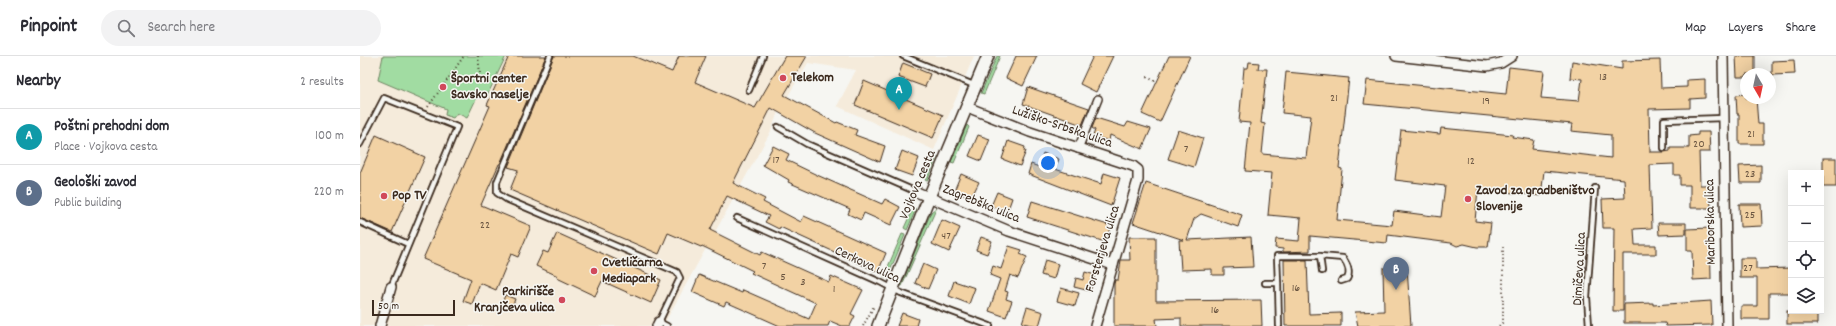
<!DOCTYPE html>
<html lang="en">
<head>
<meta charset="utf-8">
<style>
	:root { --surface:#fff; --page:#f2f2f3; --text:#2b2b33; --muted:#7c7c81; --line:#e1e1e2; --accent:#d1495b }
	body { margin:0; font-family:Dekko,sans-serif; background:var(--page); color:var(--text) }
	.controls { position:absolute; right:12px; bottom:12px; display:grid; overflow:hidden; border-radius:0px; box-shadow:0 4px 16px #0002 }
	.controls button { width:36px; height:36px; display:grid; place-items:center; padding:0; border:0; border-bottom:1px solid var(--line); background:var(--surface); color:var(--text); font:20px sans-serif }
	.compass { position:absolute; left:1380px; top:12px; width:36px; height:36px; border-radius:50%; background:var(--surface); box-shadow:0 4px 16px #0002; rotate:171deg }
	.scale { position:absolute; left:12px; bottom:10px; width:83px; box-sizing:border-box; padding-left:4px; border:2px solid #3b2a1e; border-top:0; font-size:11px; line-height:14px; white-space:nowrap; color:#3b2a1e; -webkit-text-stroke:3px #f6f6f2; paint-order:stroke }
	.you { position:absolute; left:688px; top:107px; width:14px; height:14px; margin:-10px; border:3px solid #fff; border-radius:50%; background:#1a73e8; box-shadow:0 0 0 6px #1a73e833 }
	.badge { display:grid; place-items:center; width:26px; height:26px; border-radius:50%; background:var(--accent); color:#fff; font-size:13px; font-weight:700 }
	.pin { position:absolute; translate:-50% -33px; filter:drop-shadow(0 1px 2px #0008) }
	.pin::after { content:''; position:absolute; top:21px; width:14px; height:12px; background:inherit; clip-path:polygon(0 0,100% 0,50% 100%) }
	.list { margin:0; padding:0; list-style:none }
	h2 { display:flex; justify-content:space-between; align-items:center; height:52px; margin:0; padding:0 16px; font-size:17px }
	h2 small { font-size:13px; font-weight:400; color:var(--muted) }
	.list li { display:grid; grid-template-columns:26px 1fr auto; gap:12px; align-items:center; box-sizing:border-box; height:56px; padding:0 16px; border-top:1px solid var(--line) }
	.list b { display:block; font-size:15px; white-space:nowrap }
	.list p { margin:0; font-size:13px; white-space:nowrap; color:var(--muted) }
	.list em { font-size:13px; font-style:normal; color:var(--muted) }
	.icon { flex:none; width:22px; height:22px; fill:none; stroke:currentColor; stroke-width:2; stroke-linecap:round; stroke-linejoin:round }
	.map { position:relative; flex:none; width:1476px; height:270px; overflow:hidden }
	header { display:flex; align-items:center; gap:24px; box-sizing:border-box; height:56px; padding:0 20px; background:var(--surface); border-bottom:1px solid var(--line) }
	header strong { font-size:19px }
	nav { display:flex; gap:22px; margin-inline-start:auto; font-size:14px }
	.search { width:280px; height:36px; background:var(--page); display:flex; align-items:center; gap:10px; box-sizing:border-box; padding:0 14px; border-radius:22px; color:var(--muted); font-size:15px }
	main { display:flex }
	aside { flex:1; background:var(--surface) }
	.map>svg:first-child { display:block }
	.built { fill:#f5ebdb }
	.green { fill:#a1dca2; stroke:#6e8360 }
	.building { fill:#f2d2a4; stroke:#3b2a1e }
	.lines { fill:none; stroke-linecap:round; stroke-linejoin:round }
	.service-casing { stroke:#3b2a1e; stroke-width:8 }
	.pedestrian-casing { stroke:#3b2a1e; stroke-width:10 }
	.minor-casing { stroke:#3b2a1e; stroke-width:12 }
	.tertiary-casing { stroke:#3b2a1e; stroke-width:14 }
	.path { stroke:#3b2a1e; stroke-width:2; stroke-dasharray:1 3; stroke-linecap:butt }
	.service { stroke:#f6f6f2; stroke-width:4.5 }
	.pedestrian { stroke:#f6f6f2; stroke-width:7 }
	.minor { stroke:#f6f6f2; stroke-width:9 }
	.tertiary { stroke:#f6f6f2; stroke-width:11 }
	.poi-dot { fill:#d1495b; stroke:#f6f6f2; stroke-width:1.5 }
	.labels { text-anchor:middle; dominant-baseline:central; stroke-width:3; stroke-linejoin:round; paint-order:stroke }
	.number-label { font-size:12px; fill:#695440 }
	.poi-label { font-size:14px; font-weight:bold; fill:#3b2a1e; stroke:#f6f6f2; text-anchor:start }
	.street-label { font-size:14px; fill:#3b2a1e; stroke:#f6f6f2 }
</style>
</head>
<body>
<header>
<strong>Pinpoint</strong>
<div class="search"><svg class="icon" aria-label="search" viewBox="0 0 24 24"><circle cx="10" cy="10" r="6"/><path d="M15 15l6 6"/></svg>Search here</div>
<nav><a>Map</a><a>Layers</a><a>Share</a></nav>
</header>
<main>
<aside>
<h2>Nearby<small>2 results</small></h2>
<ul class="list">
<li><span class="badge" style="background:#0f9aa8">A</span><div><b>Poštni prehodni dom</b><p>Place · Vojkova cesta</p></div><em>100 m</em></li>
<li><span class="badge" style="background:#5c6f8a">B</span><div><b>Geološki zavod</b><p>Public building</p></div><em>220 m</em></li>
</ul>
</aside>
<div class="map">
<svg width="1476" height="270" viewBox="0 0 1476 270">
	<rect width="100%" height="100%" fill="#f6f6f2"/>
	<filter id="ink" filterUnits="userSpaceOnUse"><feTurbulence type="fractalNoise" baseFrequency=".025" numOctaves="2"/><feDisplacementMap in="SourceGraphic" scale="8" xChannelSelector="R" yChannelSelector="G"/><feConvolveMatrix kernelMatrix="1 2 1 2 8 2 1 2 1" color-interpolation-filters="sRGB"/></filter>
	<g filter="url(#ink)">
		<path class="built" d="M0,0H23L18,24L107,62L118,38L127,42L146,0H614L574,94L477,50L496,14L448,7L418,56L411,75L303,270H0Z"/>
		<g class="green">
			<path d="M23,0H146L126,42L118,39L107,62L97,57L93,62L85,59L86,53L18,24Z"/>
			<path d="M637,0H640L624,38L621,37Z"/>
			<path d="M607,69L609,71L594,107L591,106Z"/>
			<path d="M575,100L577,101L567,125L565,124Z"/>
			<path d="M577,151L542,230H541L571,156Z"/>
			<path d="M553,152L556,153L547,174L544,172Z"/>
			<path d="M542,178L545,179L527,222L524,220Z"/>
		</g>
		<g class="building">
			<path d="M149,0H186L140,108H139L121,149L171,170L158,201L151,198L136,234L120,227L112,248L103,245L111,223L63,203L130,50L127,49Z"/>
			<path d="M194,0H273L312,16L319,0H346L335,26L395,52L425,0H447L424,39L476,67L477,66L497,74L495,79L525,90L520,106L455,77L411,52L373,127L405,143L403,146L441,166L444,160L526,197L518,216L420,171L419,173L405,166L409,160L367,140L350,174L400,199L402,196L469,226L471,220L503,234L491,258L495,260L490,270H482L470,265L468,270H420L366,246L364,250L332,236L339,219L382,237L383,234L449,263L456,247L391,217L393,215L342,190L341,191L308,177L299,198L150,134L158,114L148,111Z"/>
			<path d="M656,0H677L663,30L646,22Z"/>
			<path d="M733,0H753L736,36L720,28Z"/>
			<path d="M809,0H830L800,66L782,58Z"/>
			<path d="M1376,0H1395V18H1386V21H1377Z"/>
			<path d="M1300,4L1301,32L1327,31V24L1345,23V42L1330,43V52L1289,53L1290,96H1304L1310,95V92H1329V80L1338,79V76H1349L1350,96H1339L1340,129H1350L1351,152H1330V129H1320V119H1314V108L1290,109L1292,172L1274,173L1275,189H1296V198H1263V255H1253L1254,172H1243L1242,143L1265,142L1264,123L1184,115L1181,140L1118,133L1115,165L1131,167L1128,191H1117L1104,188L1097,190L1091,187L1028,179L1027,187L950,180V195L923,196V193L915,192L916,183L939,185L941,162L908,159L912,117L885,115L890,67L879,66L884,12H888L889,6L899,7L898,13H907L901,67L905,68L902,98L946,102L951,60L922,57L926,16L989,22L979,112L982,113L977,164L1032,169L1034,155L1081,161L1085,130L1035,124L1041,74L1080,78L1081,72L1153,79L1152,81L1174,84L1172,93L1251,102V79L1211,75L1212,68L1004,48L1007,24L1146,38L1149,11L1184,15L1181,42L1219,45L1222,23L1210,22L1212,5L1262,13V5Z"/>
			<path d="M1434,4L1435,18L1412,19V5Z"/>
			<path d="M543,7L570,18L565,31L538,21Z"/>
			<path d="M504,25L583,59L573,82L495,49Z"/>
			<path d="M668,31L729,52L722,69L663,48Z"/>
			<path d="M1386,38V42H1396L1398,68H1403V88H1379V58H1377L1376,39Z"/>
			<path d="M736,62L765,71L768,66L791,73L782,93L750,79L749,85L733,80L735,74L732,72Z"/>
			<path d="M818,74L843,82L834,111L808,103Z"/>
			<path d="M16,79L65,101L32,176L0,162V117Z"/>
			<path d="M618,79L630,83L621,105L609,100Z"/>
			<path d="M648,85L665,91L664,95H666L660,110L642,103Z"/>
			<path d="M413,90L429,98L426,104L457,119L522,148L525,143L540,151L531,169L504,157L501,164L488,158L490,153L428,126L429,124L403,109Z"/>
			<path d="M542,95L559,102L552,120L535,114Z"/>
			<path d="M683,97L699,103L695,113L741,128L744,117L760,122L751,150L668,118L671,108L679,111Z"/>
			<rect x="1463" y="102" width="13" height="29"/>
			<path d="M1401,109V127H1380L1379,110Z"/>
			<path d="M601,118L619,126L613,138L611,137L609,141L594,135Z"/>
			<path d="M786,127L882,159L878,171L841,158L834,163L827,184L891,181L893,211L864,212V219H852V213L821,214L819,184H824L773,167Z"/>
			<path d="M637,136L652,142L647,156L631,150Z"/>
			<path d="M672,145L751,170L745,186L667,161Z"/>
			<path d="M1379,148H1401L1402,170L1380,171Z"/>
			<path d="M582,164L600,172L589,196L572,188Z"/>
			<path d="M1298,167H1326V178L1299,179Z"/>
			<path d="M1350,172L1351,223L1333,224L1332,195H1327V173Z"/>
			<path d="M197,177L301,224L291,247L242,225L235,240L197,222L198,220L176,210L183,195L188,197Z"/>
			<path d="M621,181L632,185L627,198L616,194Z"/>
			<path d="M769,181H796V245L901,244L902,270H821V262L796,263L797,270H754V228L755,224H758L761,204H770Z"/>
			<path d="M649,190L662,194L660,198L667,201L658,222L650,219L645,235L648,236L646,243L652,245L646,261L629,255L640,223L630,219L633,210L641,213Z"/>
			<path d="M1380,202H1396V213L1431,212V237H1409V263H1381V250H1397V222H1380Z"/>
			<path d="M685,204L698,208L694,223L681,219Z"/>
			<path d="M924,204H947L949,258L981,257V270H925Z"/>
			<path d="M563,208L576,214L568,233L555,227Z"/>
			<path d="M1023,212H1047L1051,270H998L995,256L1024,255Z"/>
			<path d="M725,216L735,219L730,235L714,231L716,222L723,224Z"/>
			<path d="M594,225L615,232L609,248L589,240Z"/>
			<path d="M701,232L719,237L715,250L697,245Z"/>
			<path d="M145,239L155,243L152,251L142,248Z"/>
			<path d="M1351,245L1352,269L1306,270L1305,267H1264V248L1293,247V249Z"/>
			<path d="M667,251L683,256L679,270L662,267Z"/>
			<rect x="1427" y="255" width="30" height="13"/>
			<path d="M542,257L558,263L556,270H537Z"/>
		</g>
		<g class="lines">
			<defs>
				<g id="service">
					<path d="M190,0L137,126V137L146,143L317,216L320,222L299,266L307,270"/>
					<path d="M543,0L616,30"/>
					<path d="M389,34L403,0"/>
					<path d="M418,71L447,88L559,137"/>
					<path d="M0,88L24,42L97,71L31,231"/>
					<path d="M1304,92V64L1364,62"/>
					<path d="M377,162L520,226L541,237L630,270"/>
					<path d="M0,166L48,188"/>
					<path d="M960,200L983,202C988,209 991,216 987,223L981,225"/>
					<path d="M905,227H918L919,270"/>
					<path d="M918,227L917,200H960L962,215"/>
					<path d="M1229,270L1227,241L1235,132"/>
				</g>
				<path id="pedestrian" d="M718,93L738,43"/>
				<g id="minor">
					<path d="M1036,0L1127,10L1141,7L1152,0"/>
					<path d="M1363,0L1367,270"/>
					<path d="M607,51L670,76L773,110L778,114V124L735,270"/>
					<path d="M559,137L649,175L753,209"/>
					<path d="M20,270L31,231"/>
					<path d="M297,270L299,266"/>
				</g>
				<path id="tertiary" d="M518,270L569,141L628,0"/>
			</defs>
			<use href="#service" class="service-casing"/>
			<use href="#pedestrian" class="pedestrian-casing"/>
			<use href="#minor" class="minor-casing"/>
			<use href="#tertiary" class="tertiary-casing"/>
			<g class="path">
				<path d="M118,0L120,17"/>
				<path d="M787,21L797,26"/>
				<path d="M68,51L104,0"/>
				<path d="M503,270L514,250"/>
				<path d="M1139,270L1143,266V191"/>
			</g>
			<use href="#service" class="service"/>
			<use href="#pedestrian" class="pedestrian"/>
			<use href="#minor" class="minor"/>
			<use href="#tertiary" class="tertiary"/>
		</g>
	</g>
	<g class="poi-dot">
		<circle cx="423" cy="22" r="4"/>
		<circle cx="83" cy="31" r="4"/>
		<circle cx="24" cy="140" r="4"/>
		<circle cx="1108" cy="143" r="4"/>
		<circle cx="234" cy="215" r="4"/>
		<circle cx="202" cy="244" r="4"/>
	</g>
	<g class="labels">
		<g class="number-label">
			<text x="1243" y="21">13</text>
			<text x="974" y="42">21</text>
			<text x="1126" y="45">19</text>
			<text x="1391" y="78">21</text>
			<text x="1339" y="88">20</text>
			<text x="826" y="93">7</text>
			<text x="416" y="104">17</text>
			<text x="1111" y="105">12</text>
			<text x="1390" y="118">23</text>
			<text x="1390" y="159">25</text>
			<text x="125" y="169">22</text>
			<text x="586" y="180">47</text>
			<text x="404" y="210">7</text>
			<text x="1388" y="212">27</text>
			<text x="423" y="221">5</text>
			<text x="443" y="226">3</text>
			<text x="936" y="232">16</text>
			<text x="474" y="233">1</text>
			<text x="855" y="254">16</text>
		</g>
		<g class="poi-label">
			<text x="431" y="22">Telekom</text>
			<text x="91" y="23">Športni center<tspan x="91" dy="16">Savsko naselje</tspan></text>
			<text x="1116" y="135">Zavod za gradbeništvo<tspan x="1116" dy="16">Slovenije</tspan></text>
			<text x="32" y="140">Pop TV</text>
			<text x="242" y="207">Cvetličarna<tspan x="242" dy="16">Mediapark</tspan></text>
			<text x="194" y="236" text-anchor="end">Parkirišče<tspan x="194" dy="16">Kranjčeva ulica</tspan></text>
		</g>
		<g class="street-label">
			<text transform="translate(702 71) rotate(19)">Lužiško-Srbska ulica</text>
			<text transform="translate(558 129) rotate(-67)">Vojkova cesta</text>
			<text transform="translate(621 148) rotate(22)">Zagrebška ulica</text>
			<text transform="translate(1351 166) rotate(-91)">Mariborska ulica</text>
			<text transform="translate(743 193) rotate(-73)">Forsterjeva ulica</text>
			<text transform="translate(507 209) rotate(25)">Cerkova ulica</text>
			<text transform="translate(1220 213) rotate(-87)">Dimičeva ulica</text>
		</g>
	</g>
</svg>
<div class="controls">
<button>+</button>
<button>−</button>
<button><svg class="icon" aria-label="locate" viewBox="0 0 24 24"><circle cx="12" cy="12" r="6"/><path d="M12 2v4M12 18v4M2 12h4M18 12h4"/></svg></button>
<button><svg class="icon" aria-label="layers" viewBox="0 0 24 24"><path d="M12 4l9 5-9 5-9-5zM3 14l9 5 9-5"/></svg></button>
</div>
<svg class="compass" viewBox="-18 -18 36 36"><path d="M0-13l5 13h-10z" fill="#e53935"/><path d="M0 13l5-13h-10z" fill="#7c7c81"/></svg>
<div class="scale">50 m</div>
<div class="you"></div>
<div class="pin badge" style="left:539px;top:54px;background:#0f9aa8">A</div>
<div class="pin badge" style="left:1036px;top:234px;background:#5c6f8a">B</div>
</div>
</main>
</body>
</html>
